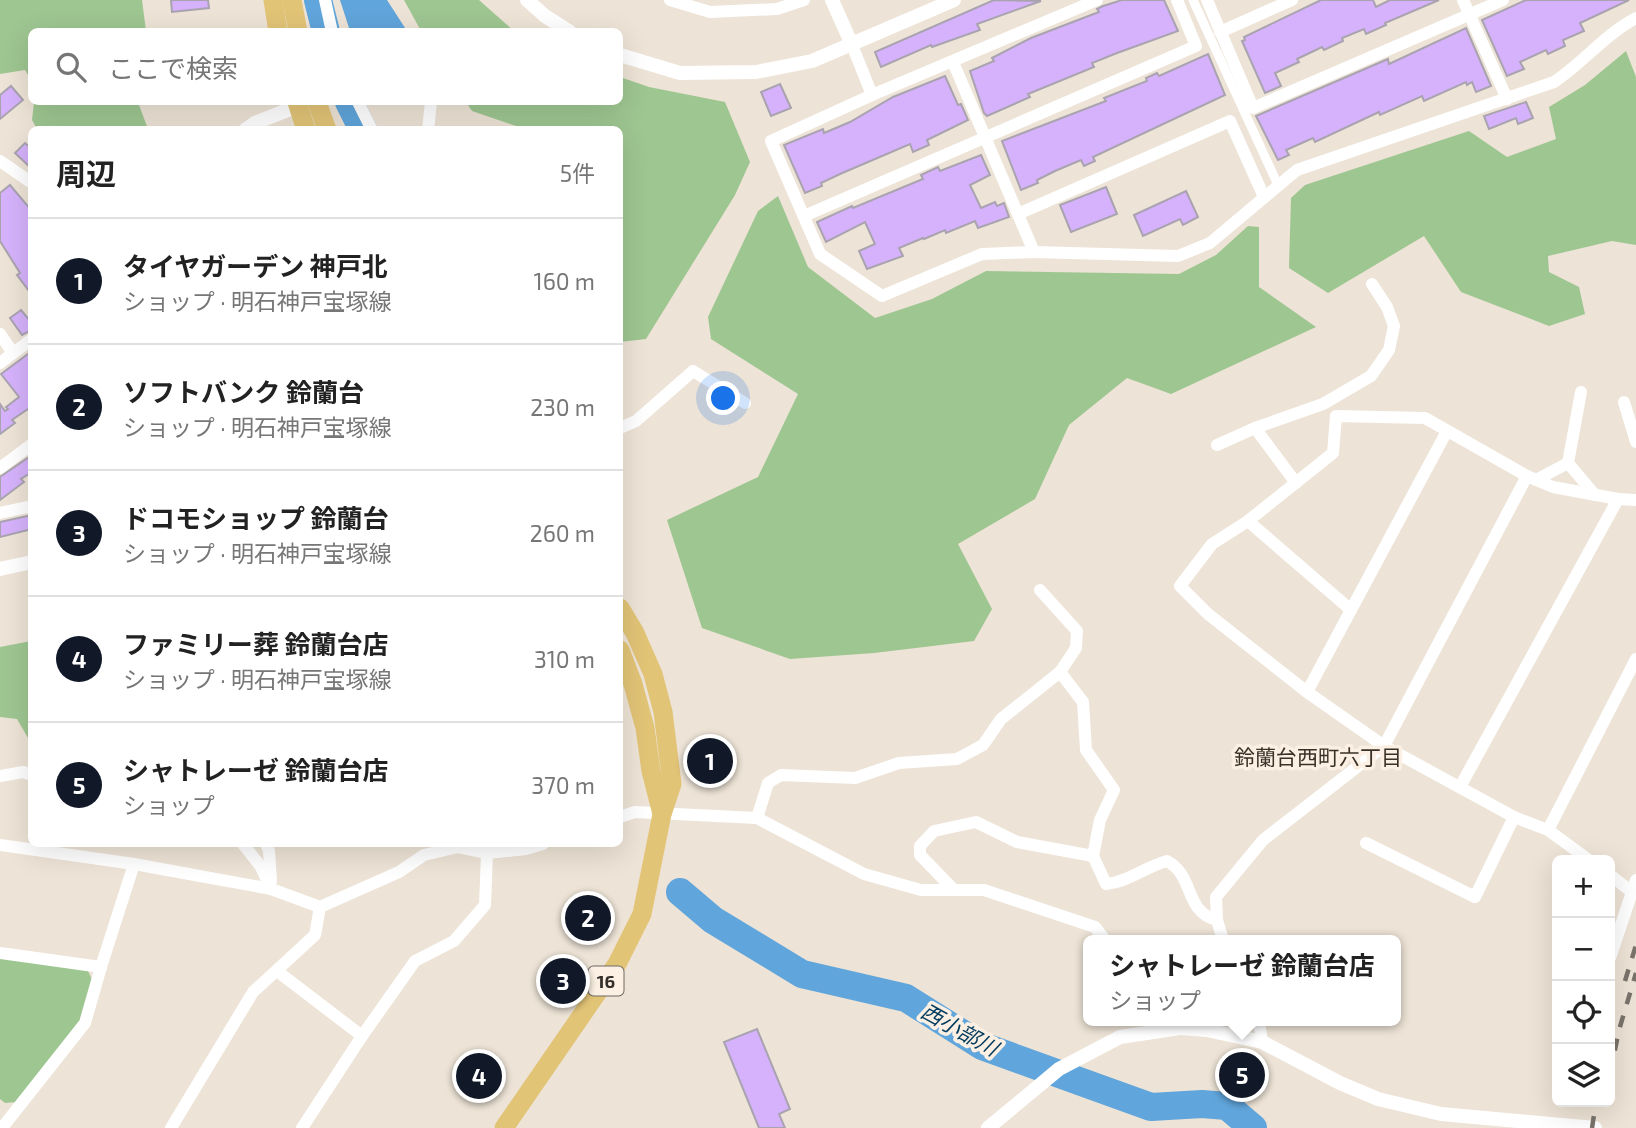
<!DOCTYPE html>
<html lang="ja">
<head>
<meta charset="utf-8">
<style>
	:root { --surface:#fff; --page:#f6f6f6; --text:#222; --muted:#767676; --line:#e0e0e0; --accent:#111827 }
	body { margin:0; font-family:"Exo 2","Noto Sans JP",sans-serif; background:var(--page); color:var(--text) }
	.controls { position:absolute; right:21px; bottom:21px; display:grid; overflow:hidden; border-radius:10px; box-shadow:0 7px 28px #0002 }
	.controls button { width:63px; height:63px; display:grid; place-items:center; padding:0; border:0; border-bottom:2px solid var(--line); background:var(--surface); color:var(--text); font:35px sans-serif }
	.you { position:absolute; left:724px; top:399px; width:24px; height:24px; margin:-18px; border:5px solid #fff; border-radius:50%; background:#1a73e8; box-shadow:0 0 0 10px #1a73e833 }
	.badge { display:grid; place-items:center; width:46px; height:46px; border-radius:50%; background:var(--accent); color:#fff; font-size:23px; font-weight:700 }
	.pin { position:absolute; translate:-50% -50%; border:4px solid #fff; box-shadow:0 2px 7px #0006 }
	.popup { position:absolute; left:1083px; top:935px; width:318px; height:91px; box-sizing:border-box; display:grid; place-content:center; border-radius:10px; background:var(--surface); filter:drop-shadow(0 2px 5px #0005); font-size:23px; white-space:nowrap; color:var(--muted) }
	.popup b { font-size:26px; color:var(--text) }
	.popup::after { content:''; position:absolute; left:50%; top:100%; margin-left:-14px; border:14px solid transparent; border-top-color:var(--surface) }
	.list { margin:0; padding:0; list-style:none }
	h2 { display:flex; justify-content:space-between; align-items:center; height:91px; margin:0; padding:0 28px; font-size:30px }
	h2 small { font-size:23px; font-weight:400; color:var(--muted) }
	.list li { display:grid; grid-template-columns:46px 1fr auto; gap:21px; align-items:center; box-sizing:border-box; height:126px; padding:0 28px; border-top:2px solid var(--line) }
	.list b { display:block; font-size:26px; white-space:nowrap }
	.list p { margin:0; font-size:23px; white-space:nowrap; color:var(--muted) }
	.list em { font-size:23px; font-style:normal; color:var(--muted) }
	.icon { flex:none; width:38px; height:38px; fill:none; stroke:currentColor; stroke-width:2; stroke-linecap:round; stroke-linejoin:round }
	.map { position:relative; flex:none; width:1636px; height:1128px; overflow:hidden }
	.search { position:absolute; background:var(--surface); box-shadow:0 7px 28px #0002; left:28px; top:28px; width:595px; height:77px; display:flex; align-items:center; gap:18px; box-sizing:border-box; padding:0 24px; border-radius:10px; color:var(--muted); font-size:26px }
	.panel { position:absolute; background:var(--surface); box-shadow:0 7px 28px #0002; left:28px; top:126px; width:595px; height:721px; border-radius:10px }
	.map>svg:first-child { display:block }
	.green { fill:#9ec691 }
	.water { fill:#60a5db }
	.lines { fill:none; stroke-linecap:round; stroke-linejoin:round }
	.river { stroke:#60a5db; stroke-width:28 }
	.building { fill:#d5b2fb; stroke:#a9a3b0; stroke-width:2 }
	.pedestrian { stroke:#fff; stroke-width:9 }
	.minor { stroke:#fff; stroke-width:12 }
	.tertiary { stroke:#fff; stroke-width:14 }
	.primary { stroke:#e2c477; stroke-width:19 }
	.rail { stroke:#79736b; stroke-width:4.5; stroke-dasharray:12 12; stroke-linecap:butt }
	.labels { text-anchor:middle; dominant-baseline:central; stroke-width:7; stroke-linejoin:round; paint-order:stroke }
	.shield { fill:#fbf0e3; stroke:#6f6962; stroke-width:2 }
	.shield-label { font-size:18px; font-weight:bold; fill:#332f2a }
	.neighbourhood-label { font-size:21px; fill:#393127; stroke:#fbf0e3 }
	.water-label { font-size:21px; font-style:italic; fill:#023b5f; stroke:#fbf0e3 }
</style>
</head>
<body>
<div class="map">
<svg width="1636" height="1128" viewBox="0 0 1636 1128">
	<rect width="100%" height="100%" fill="#ede3d6"/>
	<g class="green">
		<path d="M0,0H142L146,31L32,32L31,80L25,70L0,74Z"/>
		<path d="M404,0H479L514,31H421Z"/>
		<path d="M1626,51L1636,77V245L1612,241L1548,256L1549,272L1579,287L1585,314L1549,326L1461,292L1424,236L1328,293L1289,268L1291,198L1305,185L1469,131L1507,157L1556,139L1549,107L1585,85Z"/>
		<path d="M620,77L649,87L725,102L750,162L735,195L646,339L620,342V130L525,129L472,111L466,102H620Z"/>
		<path d="M34,102H140L139,105L148,129H37L32,120Z"/>
		<path d="M778,196L808,267L875,318L932,299L986,271L1179,274L1216,255L1248,226L1259,227V287L1316,327L1171,394L1127,378L1069,425L1035,499L958,544L992,609L974,641L874,653L790,659L702,628L667,520L758,477L798,394L711,339L708,317L758,211Z"/>
		<path d="M31,641V743L17,719L0,717V647Z"/>
		<path d="M0,956L88,971L93,982L82,1021L16,1102L5,1103L0,1099Z"/>
	</g>
	<path class="water" d="M340,0H387L407,31H350Z"/>
	<g class="lines">
		<g class="river">
			<path d="M318,0L326,32"/>
			<path d="M349,102L363,130"/>
			<path d="M680,892L713,920L802,974L906,998L982,1046L1151,1107L1202,1104L1227,1106L1253,1128"/>
		</g>
	</g>
	<g class="building">
		<path d="M171,0H208L209,8L172,12Z"/>
		<path d="M994,0L1041,1L977,24L980,30L932,47L931,45L881,67L875,52Z"/>
		<path d="M1122,0H1164L1178,31L1117,53L1092,63L1094,67L1028,94L1030,97L987,116L984,113L970,71L994,61L992,58L1031,38L1099,12L1097,9L1103,6Z"/>
		<path d="M1321,0H1373L1376,7L1390,0H1439L1385,23L1386,25L1366,34L1364,29L1342,38L1343,41L1324,50L1322,47L1297,59L1299,62L1275,73L1281,86L1265,93L1242,41L1245,40L1244,37Z"/>
		<path d="M1526,0H1629L1580,23L1584,31L1563,40L1565,46L1548,54L1546,50L1520,62L1524,69L1507,76L1482,20Z"/>
		<path d="M1466,28L1491,86L1476,92L1472,82L1467,85L1466,82L1424,101L1422,96L1380,115L1379,112L1315,142L1313,138L1286,150L1289,155L1278,160L1256,116L1388,59L1389,64Z"/>
		<path d="M1208,54L1225,95L1093,157L1095,161L1084,166L1081,160L1055,171L1037,180L1038,183L1021,190L1002,141L1106,101L1104,98L1147,81L1146,78L1157,73L1159,76Z"/>
		<path d="M945,76L958,105L961,104L968,120L927,140L929,145L913,152L910,144L840,174L821,183L822,186L805,193L784,145L823,129L824,133L850,122L893,97Z"/>
		<path d="M780,84L791,108L771,116L761,92Z"/>
		<path d="M11,86L23,100L0,119V95Z"/>
		<path d="M1526,102L1533,118L1518,124L1516,118L1489,129L1484,116Z"/>
		<path d="M25,143L32,149V169L15,153Z"/>
		<path d="M981,155L990,175L970,185L981,208L995,202L997,206L1004,203L1009,217L978,228L975,221L946,233L945,230L924,239L923,238L899,248L903,256L867,269L859,251L875,244L865,222L826,242L817,222L852,206L853,208L923,179L921,175L938,167L940,171Z"/>
		<path d="M10,185L32,211V295L17,275L20,273L0,241V193Z"/>
		<path d="M1106,187L1117,214L1071,232L1060,205Z"/>
		<path d="M1186,191L1198,217L1183,225L1180,219L1143,236L1134,215Z"/>
		<path d="M21,310L32,323V330L22,335L10,318Z"/>
		<path d="M32,351V413L28,409L12,420L15,423L0,434V404L5,411L8,409L6,407L19,397L1,374Z"/>
		<path d="M32,455V472L21,479L24,482L0,500V477Z"/>
		<path d="M32,515V529L0,537V522Z"/>
		<path d="M757,1029L790,1109L779,1114L785,1128H759L724,1042Z"/>
	</g>
	<g class="lines">
		<path class="pedestrian" d="M1193,0L1278,185"/>
		<g class="minor">
			<path d="M325,0L332,32"/>
			<path d="M670,0L710,12L777,9L804,0"/>
			<path d="M1097,0L872,95L771,141L820,254L882,296L982,254L1034,252L1178,256L1210,243L1297,170L1554,82C1584,62 1604,35 1636,18"/>
			<path d="M1207,0L1253,108L1503,0"/>
			<path d="M1463,0L1507,99"/>
			<path d="M1220,32L1292,0"/>
			<path d="M852,45L872,95"/>
			<path d="M953,62L1034,252"/>
			<path d="M358,102L372,130"/>
			<path d="M428,130L431,102"/>
			<path d="M0,161L32,183"/>
			<path d="M1018,214L1230,121L1264,197"/>
			<path d="M804,216L1196,46L1177,0"/>
			<path d="M0,334L13,353"/>
			<path d="M0,363L32,339"/>
			<path d="M1581,392L1568,463L1595,495"/>
			<path d="M1624,402L1636,442"/>
			<path d="M620,428L636,421L693,371L745,403"/>
			<path d="M1255,428L1296,483"/>
			<path d="M1217,445L1255,428L1323,404L1371,376L1389,350L1394,326L1387,307L1372,284"/>
			<path d="M0,468L32,444"/>
			<path d="M1536,480L1568,463"/>
			<path d="M0,513L32,506"/>
			<path d="M1248,521L1351,610"/>
			<path d="M1040,590L1077,631L1076,648L1060,672L1083,702L1086,750L1114,790L1100,820L1093,856L1106,884C1128,882 1145,867 1167,861C1195,876 1184,912 1217,920"/>
			<path d="M1307,692L1447,431"/>
			<path d="M0,776L23,772L32,775"/>
			<path d="M1460,787L1618,499"/>
			<path d="M620,817L635,812L757,818L864,874L921,890H984L1095,927L1105,940"/>
			<path d="M757,818L768,783L781,775L855,778L899,763L957,759L983,745L1001,719L1060,672"/>
			<path d="M1548,830L1636,659"/>
			<path d="M1366,843L1475,897L1514,817"/>
			<path d="M243,844L261,867L271,889"/>
			<path d="M266,844L269,851L271,881"/>
			<path d="M0,845L134,864L271,889L320,907L399,872L424,855L458,847L487,853L526,849L543,844"/>
			<path d="M1589,860L1548,830L1514,817L1384,746L1307,692L1208,614L1180,586L1212,544L1248,521L1333,453L1336,416L1425,418L1527,476L1553,487L1618,499L1636,500"/>
			<path d="M1610,875L1632,892"/>
			<path d="M954,890L920,855V846L934,831L976,822L1017,842L1093,856"/>
			<path d="M1223,940L1217,920L1216,897L1263,840L1384,746L1527,476"/>
			<path d="M0,953L101,967"/>
			<path d="M1610,958L1636,880"/>
			<path d="M277,971L362,1036"/>
			<path d="M1259,1021L1262,1042"/>
			<path d="M2,1128L85,1023L101,967L134,864"/>
			<path d="M171,1128L253,992L315,935L320,907"/>
			<path d="M302,1128L362,1036L415,961L454,941L485,905L487,853"/>
		</g>
		<g class="tertiary">
			<path d="M527,0L545,16L570,32"/>
			<path d="M832,0L852,45"/>
			<path d="M620,55L680,73L756,72L812,61L954,0"/>
			<path d="M245,130L255,123L298,106"/>
			<path d="M0,569L32,562"/>
			<path d="M988,1128L1059,1069L1120,1037L1180,1028L1207,1030L1262,1042L1340,1083L1378,1099L1441,1114L1595,1128"/>
		</g>
		<g class="primary">
			<path d="M273,0L278,32"/>
			<path d="M292,0L298,32"/>
			<path d="M297,102L306,130"/>
			<path d="M317,102L327,130"/>
			<path d="M620,650L633,684L645,728L651,771L662,814"/>
			<path d="M504,1128L617,964L642,914L662,814L672,784L663,712L653,674L635,633L620,608"/>
		</g>
		<g class="rail">
			<path d="M1625,981L1636,945"/>
			<path d="M1610,1074L1619,1030L1636,973"/>
			<path d="M1592,1128L1596,1102"/>
		</g>
	</g>
	<g class="labels">
		<rect class="shield" x="588.5" y="966.5" width="35" height="29" rx="5"/>
		<g class="shield-label">
			<text x="606" y="981">16</text>
		</g>
		<g class="neighbourhood-label">
			<text x="1318" y="756">鈴蘭台西町六丁目</text>
		</g>
		<g class="water-label">
			<text transform="translate(960 1029) rotate(29)">西小部川</text>
		</g>
	</g>
</svg>
<div class="controls">
<button>+</button>
<button>−</button>
<button><svg class="icon" aria-label="locate" viewBox="0 0 24 24"><circle cx="12" cy="12" r="6"/><path d="M12 2v4M12 18v4M2 12h4M18 12h4"/></svg></button>
<button><svg class="icon" aria-label="layers" viewBox="0 0 24 24"><path d="M12 4l9 5-9 5-9-5zM3 14l9 5 9-5"/></svg></button>
</div>
<div class="you"></div>
<div class="pin badge" style="left:710px;top:761px">1</div>
<div class="pin badge" style="left:588px;top:918px">2</div>
<div class="pin badge" style="left:563px;top:981px">3</div>
<div class="pin badge" style="left:479px;top:1076px">4</div>
<div class="pin badge" style="left:1242px;top:1075px">5</div>
<div class="popup"><b>シャトレーゼ 鈴蘭台店</b>ショップ</div>
<div class="search"><svg class="icon" aria-label="search" viewBox="0 0 24 24"><circle cx="10" cy="10" r="6"/><path d="M15 15l6 6"/></svg>ここで検索</div>
<section class="panel">
<h2>周辺<small>5件</small></h2>
<ul class="list">
<li><span class="badge">1</span><div><b>タイヤガーデン 神戸北</b><p>ショップ · 明石神戸宝塚線</p></div><em>160 m</em></li>
<li><span class="badge">2</span><div><b>ソフトバンク 鈴蘭台</b><p>ショップ · 明石神戸宝塚線</p></div><em>230 m</em></li>
<li><span class="badge">3</span><div><b>ドコモショップ 鈴蘭台</b><p>ショップ · 明石神戸宝塚線</p></div><em>260 m</em></li>
<li><span class="badge">4</span><div><b>ファミリー葬 鈴蘭台店</b><p>ショップ · 明石神戸宝塚線</p></div><em>310 m</em></li>
<li><span class="badge">5</span><div><b>シャトレーゼ 鈴蘭台店</b><p>ショップ</p></div><em>370 m</em></li>
</ul>
</section>
</div>
</body>
</html>
